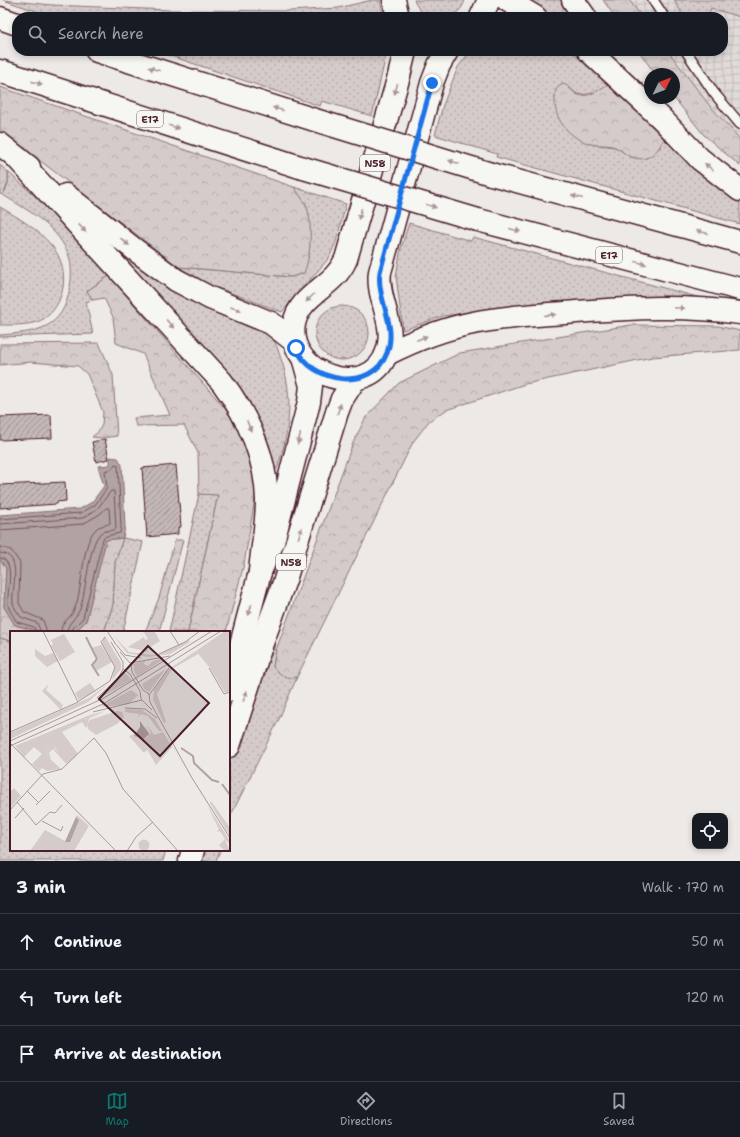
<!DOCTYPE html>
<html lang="en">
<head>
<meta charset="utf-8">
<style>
	:root { --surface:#171b24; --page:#20242c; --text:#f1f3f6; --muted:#9ea1a6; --line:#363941; --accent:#0f766e }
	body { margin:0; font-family:"Shantell Sans",sans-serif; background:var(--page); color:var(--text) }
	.controls { position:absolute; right:12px; bottom:12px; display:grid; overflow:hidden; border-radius:8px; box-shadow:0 2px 6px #0003 }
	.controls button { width:36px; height:36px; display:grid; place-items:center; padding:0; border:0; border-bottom:1px solid var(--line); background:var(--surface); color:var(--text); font:20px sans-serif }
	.compass { position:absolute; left:644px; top:68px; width:36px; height:36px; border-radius:50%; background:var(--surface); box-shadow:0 2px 6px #0003; rotate:47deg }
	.stop { position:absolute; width:12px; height:12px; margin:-9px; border:3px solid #1a73e8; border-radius:50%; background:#fff }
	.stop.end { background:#1a73e8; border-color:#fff; box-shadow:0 1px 4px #0008 }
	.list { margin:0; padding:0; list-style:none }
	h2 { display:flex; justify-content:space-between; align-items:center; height:52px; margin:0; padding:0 16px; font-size:17px }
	h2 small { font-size:13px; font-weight:400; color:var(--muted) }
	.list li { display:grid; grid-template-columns:26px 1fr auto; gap:12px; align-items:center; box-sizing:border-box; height:56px; padding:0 16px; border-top:1px solid var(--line) }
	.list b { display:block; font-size:15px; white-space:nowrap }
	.list em { font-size:13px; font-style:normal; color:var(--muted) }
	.icon { flex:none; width:22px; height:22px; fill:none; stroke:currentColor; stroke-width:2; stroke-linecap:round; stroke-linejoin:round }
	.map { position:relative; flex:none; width:740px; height:861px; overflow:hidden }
	.search { position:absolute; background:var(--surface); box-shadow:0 2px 6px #0003; left:12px; right:12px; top:12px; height:44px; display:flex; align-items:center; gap:10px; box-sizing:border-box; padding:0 14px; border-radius:16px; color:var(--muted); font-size:15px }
	.sheet { height:220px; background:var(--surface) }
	nav { display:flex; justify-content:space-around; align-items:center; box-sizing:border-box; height:56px; border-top:1px solid var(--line); background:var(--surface); font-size:11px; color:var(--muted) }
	nav a { display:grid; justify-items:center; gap:2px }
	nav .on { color:var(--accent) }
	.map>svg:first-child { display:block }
	.industrial { fill:url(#industrial-grid) }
	.grass { fill:url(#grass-dots); stroke:#8f757a }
	.forest { fill:url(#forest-crowns); stroke:#8f757a }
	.water { fill:#b1a2a3; stroke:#886e73 }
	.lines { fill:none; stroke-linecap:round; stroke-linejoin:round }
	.shore { stroke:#73535b; stroke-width:1 }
	.building { fill:url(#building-hatch); stroke:#4a1f2b }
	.lane-casing { stroke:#4a1f2b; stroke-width:12 }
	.primary-casing { stroke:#4a1f2b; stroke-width:25 }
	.highway-casing { stroke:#4a1f2b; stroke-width:25 }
	.lane { stroke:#f6f6f2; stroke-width:9 }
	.primary { stroke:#f6f6f2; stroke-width:22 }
	.highway { stroke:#f6f6f2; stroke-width:22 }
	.highway-bridge-casing { stroke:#4a1f2b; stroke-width:25; stroke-linecap:butt }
	.highway-bridge { stroke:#f6f6f2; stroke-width:22 }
	.oneway { fill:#a99598 }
	.route { stroke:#1a73e8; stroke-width:5 }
	.labels { text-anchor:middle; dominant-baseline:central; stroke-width:4; stroke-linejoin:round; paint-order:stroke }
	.shield { fill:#f6f6f2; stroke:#7e6067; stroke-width:1 }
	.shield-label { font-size:10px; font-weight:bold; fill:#4a1f2b }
	.inset-river { fill:none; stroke:#b1a2a3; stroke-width:2 }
	.inset-road { fill:none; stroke:#ab989b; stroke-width:1 }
	.view { fill:#4a1f2b; fill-opacity:0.15; stroke:#4a1f2b; stroke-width:2 }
	.inset-edge { fill:none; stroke:#4a1f2b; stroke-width:2 }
</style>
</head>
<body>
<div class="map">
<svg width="740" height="861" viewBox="0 0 740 861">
	<defs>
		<pattern id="industrial-grid" width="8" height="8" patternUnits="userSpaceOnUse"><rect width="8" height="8" fill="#e0dad8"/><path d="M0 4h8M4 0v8" fill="none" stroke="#c2bbba"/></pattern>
		<pattern id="grass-dots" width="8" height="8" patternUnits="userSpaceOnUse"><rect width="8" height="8" fill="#d4cbca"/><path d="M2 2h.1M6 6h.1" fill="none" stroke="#b8aeae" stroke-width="1.8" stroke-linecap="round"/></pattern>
		<pattern id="forest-crowns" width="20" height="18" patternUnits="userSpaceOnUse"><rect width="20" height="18" fill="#d4cbca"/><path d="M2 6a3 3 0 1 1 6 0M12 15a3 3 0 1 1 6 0" fill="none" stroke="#b8aeae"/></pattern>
		<pattern id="building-hatch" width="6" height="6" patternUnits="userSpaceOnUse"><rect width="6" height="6" fill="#c4b7b7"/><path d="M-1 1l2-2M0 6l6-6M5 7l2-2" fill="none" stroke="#a19495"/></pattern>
	</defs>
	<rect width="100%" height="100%" fill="#ece9e6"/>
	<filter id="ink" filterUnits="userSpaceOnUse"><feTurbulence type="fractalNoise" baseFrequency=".025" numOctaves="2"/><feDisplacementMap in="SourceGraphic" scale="8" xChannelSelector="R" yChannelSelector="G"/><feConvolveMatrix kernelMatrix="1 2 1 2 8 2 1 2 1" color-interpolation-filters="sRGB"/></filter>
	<g filter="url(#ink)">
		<path class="industrial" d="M629,0H740V139L709,105L668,51H723V17H642Z"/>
		<g class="grass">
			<path d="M3,0L52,5L169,10L290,11L338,8L372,0H380L384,17H54Z"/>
			<path d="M414,0H465C458,25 422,24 414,0Z"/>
			<path d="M524,0H564L577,17H555Z"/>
			<path d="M674,0H740V17L711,8L707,17H684Z"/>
			<path d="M156,51H387L372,116L322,101L320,106Z"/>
			<path d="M471,51H571L610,82C600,91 590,96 577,94L569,87L591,144L615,147L631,157L660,148L664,139L693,167L740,200V224L496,157L497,154L435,135L443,105L458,67Z"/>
			<path d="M8,172L37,198L109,276L87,291L93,300L86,302L93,334L0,337V335C37,332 63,330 70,287C72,276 72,261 67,251C54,224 27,210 3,195L8,183Z"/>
			<path d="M294,187L346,204L336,242L329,258L282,312L210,285L179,267L291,277L304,273L307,206Z"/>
			<path d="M0,207C19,218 38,229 52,246C69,266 68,301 45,318C34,326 13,325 0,325Z"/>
			<path d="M409,223L471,241L473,237L701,298L642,297L524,305L443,316L403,330L396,276L401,248Z"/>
			<path d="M124,252L260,327C277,340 275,342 282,362C294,398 289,434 277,469H275L269,445L255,415L122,258Z"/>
			<circle cx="342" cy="333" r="27"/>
			<path d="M199,494L218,495L188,632H169Z"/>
			<path d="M123,538L143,542L123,632H104L113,604L115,562Z"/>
			<path d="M0,638L11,641V850H166L163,861H0Z"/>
			<path d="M270,644L275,645L273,649L276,650L273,667L288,678L297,677L279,719L229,819V760Z"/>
			<path d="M203,850H220L216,861H200Z"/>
		</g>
		<g class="forest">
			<path d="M603,0H629L642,17H615Z"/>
			<path d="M639,51H668L709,105L740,139V166L704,135L674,98V74H655Z"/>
			<path d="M610,82L664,139C657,153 648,163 631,157C625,155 621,149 615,147C607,144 599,146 591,144C571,139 554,121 555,100C555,92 555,87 564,84C569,86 571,91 576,94C586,100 603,88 610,82Z"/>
			<path d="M0,87L294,187C298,193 303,199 306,205C313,220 311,258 304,273L291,277L179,267L0,130Z"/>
			<path d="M0,165L8,172V183L3,195L0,194Z"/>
			<path d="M109,276L223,406L244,434L255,463V499L244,564L226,632H188L218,495L199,494L198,453L184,425L136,426L134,418L170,415L143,354L116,343L113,317L104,298L93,300L87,291Z"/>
			<path d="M631,325L718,326L740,331V350L652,357L525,384L446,410L429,421L413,442L297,677C286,679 280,675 273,667L276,650L353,443L366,417L399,383L460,353Z"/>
			<path d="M99,343L113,375L117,436L102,438L92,437L98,432L102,425L103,412L87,374L78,366L31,362L0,365V344Z"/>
			<path d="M123,538L115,562L113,604L104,632H71L76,630L86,621L106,540Z"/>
			<path d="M175,540H183L159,632H145L159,598Z"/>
			<path d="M0,560L6,568L4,607L15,625L39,632H11V641L0,638Z"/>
		</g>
		<path class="water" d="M110,457L118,458L122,465L125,527L123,538L106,540L86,621C83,624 80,627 77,630C64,638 28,629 15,625L4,607L6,568L0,560V515L80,509L92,502L104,486L98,466L110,465Z"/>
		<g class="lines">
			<g class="shore">
				<path d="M0,519L81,513L95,505L107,488L105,471L112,469L115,464L118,465L121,527L120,533L106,536L103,539L83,618L73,628L72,632"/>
				<path d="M0,524L83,518L97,509L111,491H114L116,529C111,532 103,529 99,535C89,547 86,589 81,606C78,618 67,622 67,632"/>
				<path d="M0,530L83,524L100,514L106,508H109L110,523C106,526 100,525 96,529C80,544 84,593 73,612C69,620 61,621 61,632"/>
				<path d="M0,547L11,550L20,563L19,603L24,612L43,620L47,632"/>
				<path d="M0,553C24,554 11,589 13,603C14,608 18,613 21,617L37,623L41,632"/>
				<path d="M0,558C17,560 6,593 8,605C9,610 14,617 17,622L34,627L36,632"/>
			</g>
		</g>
		<g class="building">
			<path d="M51,415L52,438L0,440V417Z"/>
			<path d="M105,439L109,459L96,462L92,442Z"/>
			<path d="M176,465L181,527H178V534L147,537L142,468Z"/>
			<path d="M65,482L66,501L57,502V504L0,508V485Z"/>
		</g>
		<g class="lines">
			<defs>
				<g id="lane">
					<path d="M653,0L664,17"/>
					<path d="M686,51L714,93L740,124"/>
				</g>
				<g id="primary">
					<path d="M394,0L398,17"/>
					<path d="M481,17L489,0"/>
					<path d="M405,51L399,76L346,259C334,288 300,293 294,324C285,375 370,403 387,352C397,324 376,299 380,272L432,83L439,65L447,51"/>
					<path d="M229,690L260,572L273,542L309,402L311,386L304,361"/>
					<path d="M229,746L261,646L285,580L337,412L342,399L355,379"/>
					<path d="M190,861L193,850"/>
				</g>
				<g id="highway">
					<path d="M507,0L535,17"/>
					<path d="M573,0L585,17"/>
					<path d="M0,18L17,24"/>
					<path d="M97,51L315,120"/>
					<path d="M589,51L662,119L700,159L740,190"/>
					<path d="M0,71L300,167"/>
					<path d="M0,144L29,167"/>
					<path d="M17,158L222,382C248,417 266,456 267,500C267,524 262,548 260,572"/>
					<path d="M491,174L740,242"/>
					<path d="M66,195L134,249L176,280L210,298L271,323L294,341"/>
					<path d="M478,220L740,289"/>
					<path d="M387,354C415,340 442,329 473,323C506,316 542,315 576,312C631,308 685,305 740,313"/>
				</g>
			</defs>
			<use href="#lane" class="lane-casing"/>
			<use href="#primary" class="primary-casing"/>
			<use href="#highway" class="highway-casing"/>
			<use href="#lane" class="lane"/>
			<use href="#primary" class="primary"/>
			<use href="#highway" class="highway"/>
			<defs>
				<g id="highway-bridge">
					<path d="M315,120L491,174"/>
					<path d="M300,167L478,220"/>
				</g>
			</defs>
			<use href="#highway-bridge" class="highway-bridge-casing"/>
			<use href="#highway-bridge" class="highway-bridge"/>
		</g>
		<defs><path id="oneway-solid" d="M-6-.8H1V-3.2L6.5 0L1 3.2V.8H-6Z"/></defs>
		<g class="oneway">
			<use href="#oneway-solid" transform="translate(154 69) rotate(-162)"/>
			<use href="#oneway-solid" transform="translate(37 83) rotate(18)"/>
			<use href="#oneway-solid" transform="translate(396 89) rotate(106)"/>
			<use href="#oneway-solid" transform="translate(278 109) rotate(-162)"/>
			<use href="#oneway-solid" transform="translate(174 127) rotate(18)"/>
			<use href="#oneway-solid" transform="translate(454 162) rotate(-163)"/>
			<use href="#oneway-solid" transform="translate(709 167) rotate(-140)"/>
			<use href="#oneway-solid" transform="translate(577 197) rotate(-165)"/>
			<use href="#oneway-solid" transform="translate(431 206) rotate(17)"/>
			<use href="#oneway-solid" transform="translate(360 214) rotate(106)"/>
			<use href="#oneway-solid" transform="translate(82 228) rotate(47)"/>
			<use href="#oneway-solid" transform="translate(515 230) rotate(15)"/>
			<use href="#oneway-solid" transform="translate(702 232) rotate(-165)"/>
			<use href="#oneway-solid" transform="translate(125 242) rotate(39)"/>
			<use href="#oneway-solid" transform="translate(641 263) rotate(15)"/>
			<use href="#oneway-solid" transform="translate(310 298) rotate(135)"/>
			<use href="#oneway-solid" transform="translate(679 308) rotate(2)"/>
			<use href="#oneway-solid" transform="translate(236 309) rotate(20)"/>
			<use href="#oneway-solid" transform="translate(550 315) rotate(-5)"/>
			<use href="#oneway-solid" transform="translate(170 324) rotate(48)"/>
			<use href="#oneway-solid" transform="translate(422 338) rotate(-21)"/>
			<use href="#oneway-solid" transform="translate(339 409) rotate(-71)"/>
			<use href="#oneway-solid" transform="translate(249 426) rotate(67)"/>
			<use href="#oneway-solid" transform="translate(299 439) rotate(104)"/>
			<use href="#oneway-solid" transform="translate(300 533) rotate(-73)"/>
			<use href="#oneway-solid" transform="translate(250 610) rotate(105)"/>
			<use href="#oneway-solid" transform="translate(245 696) rotate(-72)"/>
		</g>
	</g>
	<g class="lines" filter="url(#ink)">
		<path class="route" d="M296,348C311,383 372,393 387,353C398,325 376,299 380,272L432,83"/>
	</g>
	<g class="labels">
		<g class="shield">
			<rect x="137" y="111" width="26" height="16" rx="3"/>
			<rect x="360" y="155" width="30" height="16" rx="3"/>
			<rect x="596" y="247" width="26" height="16" rx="3"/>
			<rect x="276" y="554" width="30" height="16" rx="3"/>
		</g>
		<g class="shield-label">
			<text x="150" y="119">E17</text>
			<text x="375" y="163">N58</text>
			<text x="609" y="255">E17</text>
			<text x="291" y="562">N58</text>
		</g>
	</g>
	<g transform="translate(10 631)">
		<rect width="220" height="220" fill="#ece9e6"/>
		<path d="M133,0L145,1L150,10L137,18L138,21L118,16L134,6L135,9L138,8ZM215,0H220V60L215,62L200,37L186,20ZM54,3L65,21L50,30L41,15L43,13L41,9ZM91,14L102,31L86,40L82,33L89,29L81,17ZM155,27L127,46L124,40L123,33L135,30L134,33L138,35L143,30ZM156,38L139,61L134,58L132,53ZM114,41L122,49L88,68ZM80,52L86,60L69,69L65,62ZM39,53L36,59L53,74L51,79L32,60ZM98,53L78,71L0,108V102L79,67ZM95,80L72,90L97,81L79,88L76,97L72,91L52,101L68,123L57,133L38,107L42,113L36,117L38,126L51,138L37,140L32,137L29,140L22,133L32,123L24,116L14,126L5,115L80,84ZM107,80L112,81L114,86L107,93L86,104L78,98L77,93L80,89ZM137,93L144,104L153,101L179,143L162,116L146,134L133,111L141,103ZM4,157L11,165L0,177V161ZM201,170L220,197V205L200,172ZM197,174L220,210V213L215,209L220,220H215L209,214L215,208L210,200L207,201L209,198ZM67,184L79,195L64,220H20L35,199L55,210ZM128.5 214a5.5 5.5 0 1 1 11 0a5.5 5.5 0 1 1-11 0Z" fill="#d4cbca"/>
		<path d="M95,5L111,32V38L102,49L105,35L92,12ZM104,5L119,21L143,24H148L179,9L180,11L160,23L138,26L117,22ZM25,18L35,25L43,22L48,30L37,36L25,25ZM186,20L188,23L162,38L147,63L156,91L154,92L143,69L144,58L159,38ZM121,59L128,64L119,73L90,76ZM116,78L132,79L145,88L152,100H149L138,85L131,83L128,86L129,83L115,81ZM135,95L142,106L133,111L138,118L134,122L119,105L124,103L134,108L138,106ZM40,106L45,118L54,127L56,133L43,118L39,122L41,129L38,126L36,117L42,113L38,107Z" fill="#d4cbca"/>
		<path d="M130,90L139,103L134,108L124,105L130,96ZM66,186L69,189L60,211H55Z" fill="#b1a2a3"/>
		<path class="inset-river" d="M76,6L87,28L82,34L89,45M171,117L183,125L184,132L202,149L209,151M212,153L220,164"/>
		<path class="inset-road" d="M33,0L68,71M97,0L105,12M160,0L169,14M101,11L113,31V38L120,43L130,60L131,68L142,79M104,11L115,24L131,27M110,21L121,33L122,41L133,59L139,63L140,71L182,147L220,207M149,23L175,11L190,0M120,32L160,25M199,37L214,63L220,61M139,64L159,37M87,67L108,47L113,38M115,77L135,78L147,87M83,81L132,69M0,101L66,72L100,50L105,36L91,11L95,6M0,110L94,67L202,0M1,113L106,220M0,115L95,72L211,0M17,160L29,172M7,171L26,194L40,181L45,182L52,174M26,174L40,160M0,179L33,143L52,138L84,107L96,122L113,158L168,220M5,187L14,177M32,190L51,200L53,195M117,220L126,206L143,191"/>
		<path class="view" d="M138,15L199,72L150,125L89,68Z"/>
		<rect width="220" height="220" class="inset-edge"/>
	</g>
</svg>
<div class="controls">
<button><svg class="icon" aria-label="locate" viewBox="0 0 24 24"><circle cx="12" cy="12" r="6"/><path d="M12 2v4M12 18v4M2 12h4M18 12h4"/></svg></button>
</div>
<svg class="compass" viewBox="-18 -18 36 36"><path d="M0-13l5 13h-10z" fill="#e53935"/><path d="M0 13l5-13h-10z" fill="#9ea1a6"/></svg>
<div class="stop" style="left:296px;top:348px"></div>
<div class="stop end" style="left:432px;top:83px"></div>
<div class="search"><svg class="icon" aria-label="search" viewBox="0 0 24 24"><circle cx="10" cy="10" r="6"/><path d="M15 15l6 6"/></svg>Search here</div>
</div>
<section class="sheet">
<h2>3 min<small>Walk · 170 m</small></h2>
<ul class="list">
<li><svg class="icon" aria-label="ahead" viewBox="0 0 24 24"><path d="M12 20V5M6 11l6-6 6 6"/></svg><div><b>Continue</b></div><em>50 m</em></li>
<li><svg class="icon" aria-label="left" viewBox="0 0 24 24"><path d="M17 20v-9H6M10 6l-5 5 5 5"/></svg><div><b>Turn left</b></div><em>120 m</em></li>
<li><svg class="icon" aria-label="arrive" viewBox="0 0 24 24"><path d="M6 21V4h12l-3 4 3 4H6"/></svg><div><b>Arrive at destination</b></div></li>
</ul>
</section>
<nav>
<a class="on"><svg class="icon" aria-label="map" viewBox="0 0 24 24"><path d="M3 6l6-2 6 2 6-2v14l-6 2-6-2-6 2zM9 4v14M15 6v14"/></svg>Map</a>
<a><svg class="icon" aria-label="directions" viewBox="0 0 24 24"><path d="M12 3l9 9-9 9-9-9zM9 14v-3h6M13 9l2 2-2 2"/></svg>Directions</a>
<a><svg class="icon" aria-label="saved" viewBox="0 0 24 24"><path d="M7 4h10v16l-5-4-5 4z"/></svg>Saved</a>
</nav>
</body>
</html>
